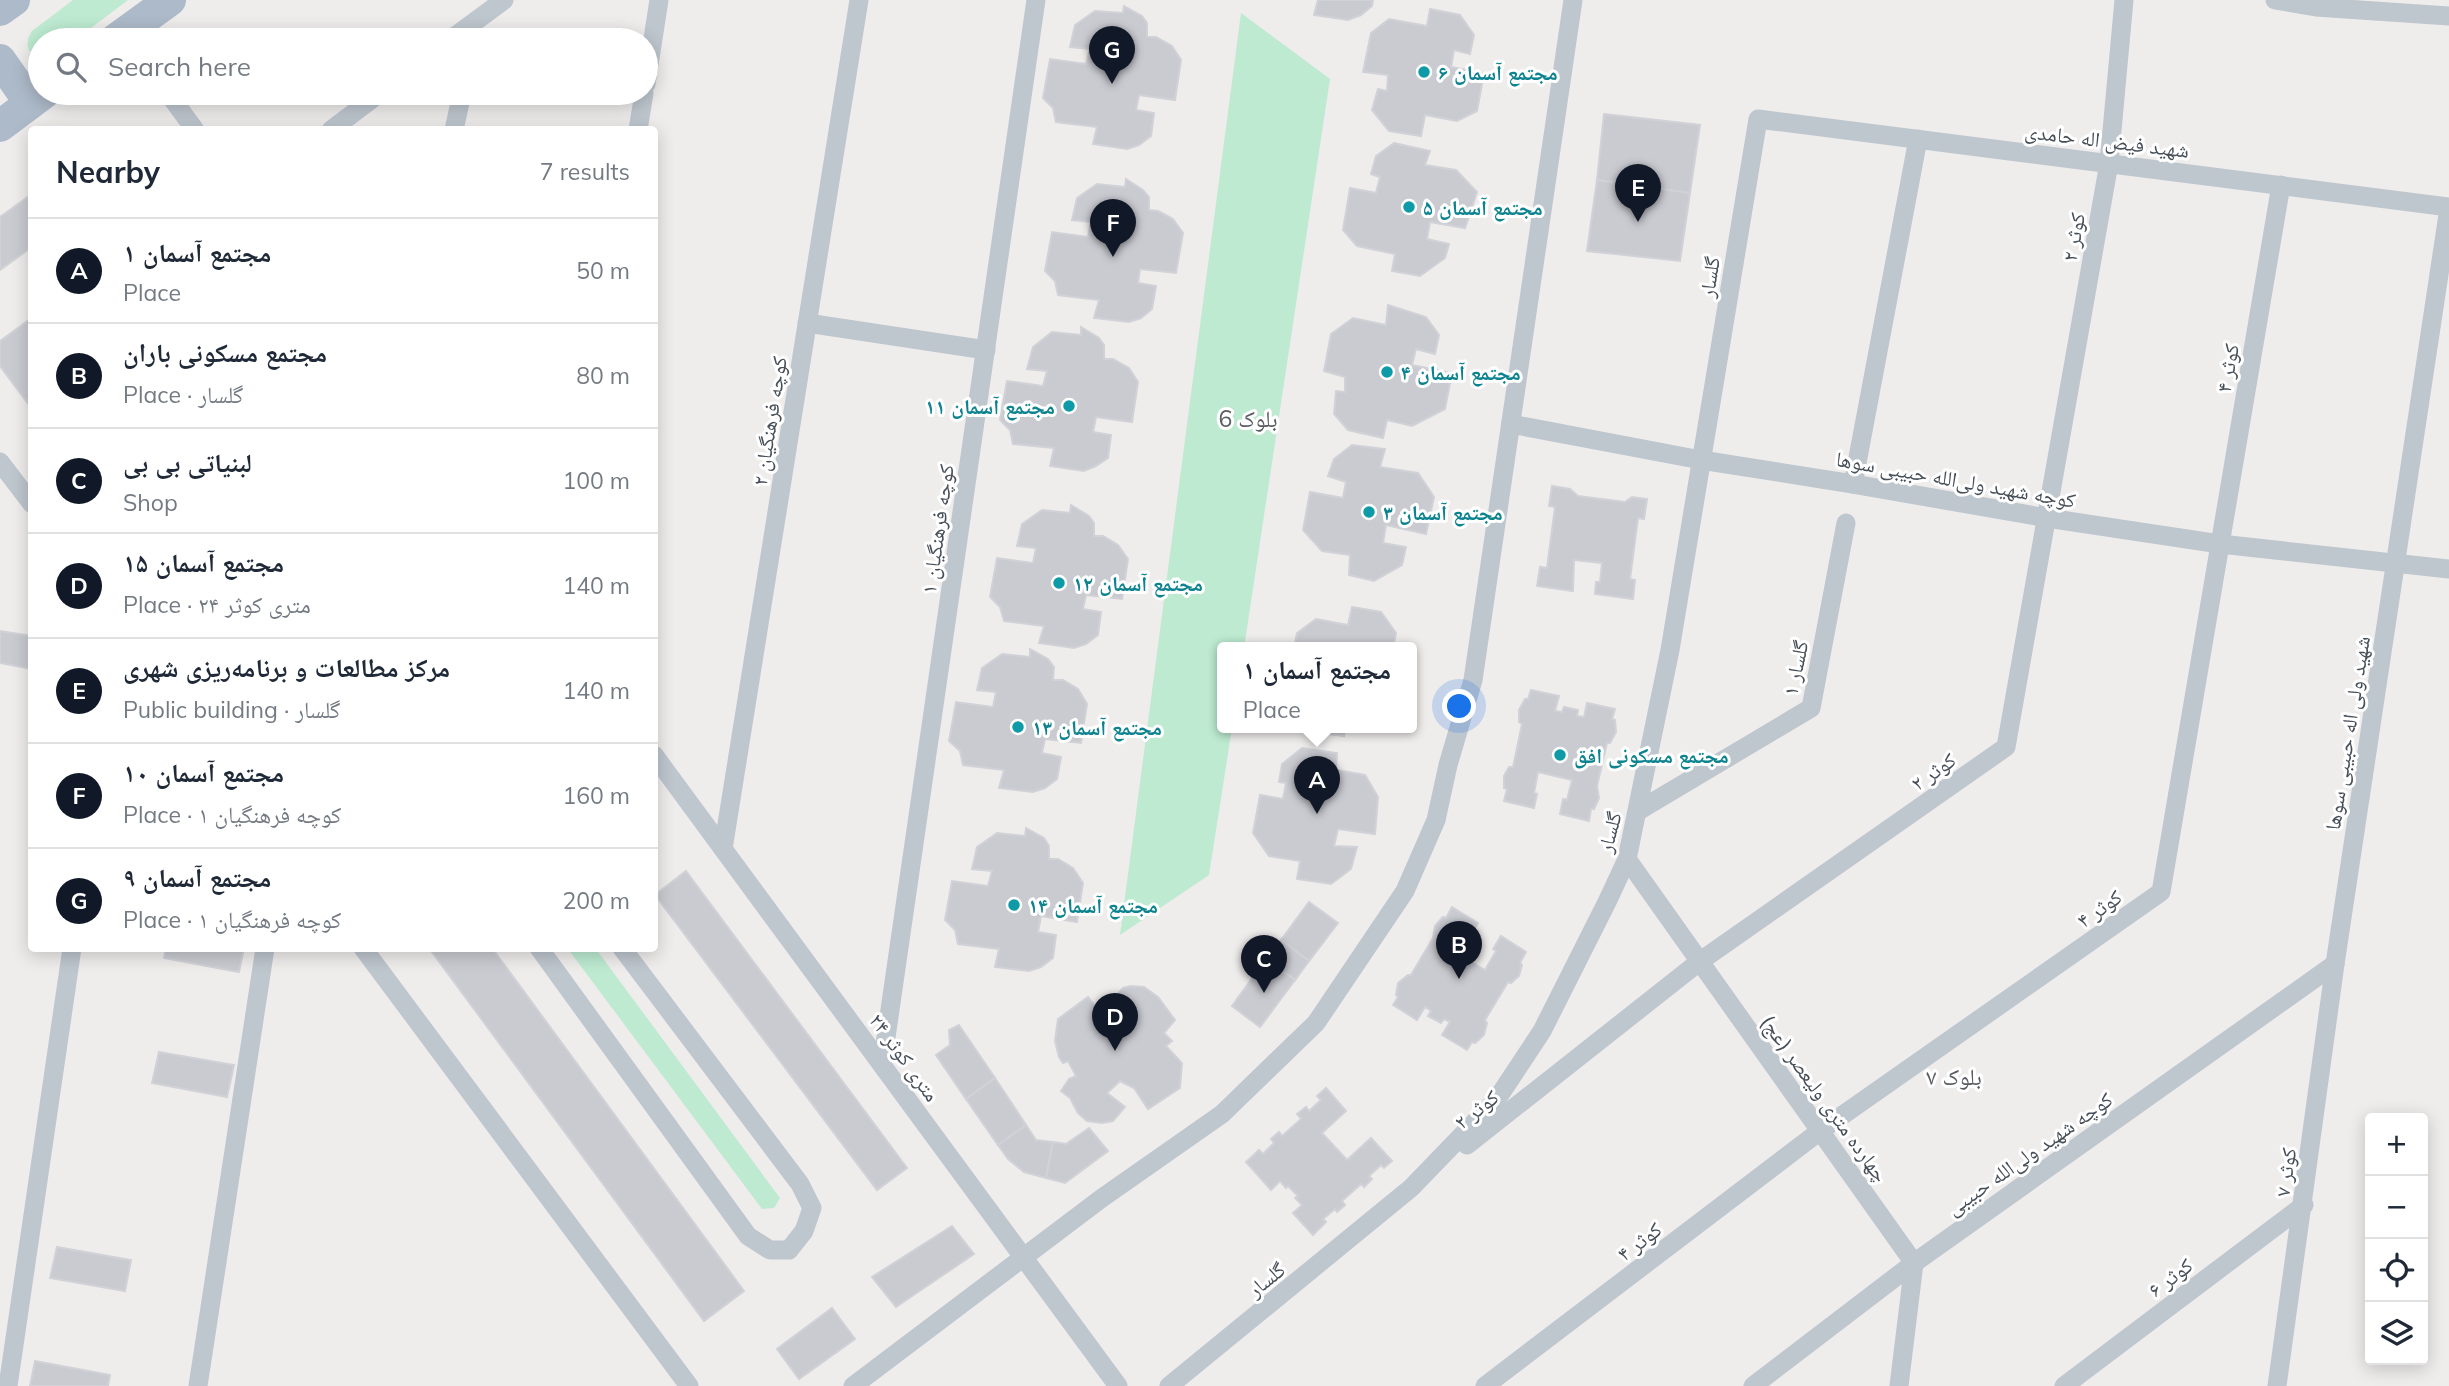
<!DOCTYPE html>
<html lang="en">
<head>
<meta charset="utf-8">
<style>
	:root { --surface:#fff; --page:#f6f6f7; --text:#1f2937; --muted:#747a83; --line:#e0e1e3; --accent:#111827 }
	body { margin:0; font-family:Mulish,"Noto Naskh Arabic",sans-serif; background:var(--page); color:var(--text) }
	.controls { position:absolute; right:21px; bottom:21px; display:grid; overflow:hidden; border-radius:7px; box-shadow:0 4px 18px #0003 }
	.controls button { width:63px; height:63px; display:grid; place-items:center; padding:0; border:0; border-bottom:2px solid var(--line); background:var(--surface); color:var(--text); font:35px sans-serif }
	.you { position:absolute; left:1460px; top:707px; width:24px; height:24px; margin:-18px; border:5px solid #fff; border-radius:50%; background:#1a73e8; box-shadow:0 0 0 10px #1a73e833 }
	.badge { display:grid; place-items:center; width:46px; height:46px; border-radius:50%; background:var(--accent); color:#fff; font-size:23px; font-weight:700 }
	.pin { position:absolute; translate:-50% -58px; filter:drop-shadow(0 2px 4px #0008) }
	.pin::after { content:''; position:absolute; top:37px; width:24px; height:21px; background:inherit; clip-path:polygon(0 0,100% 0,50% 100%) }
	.popup { position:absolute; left:1217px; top:642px; width:200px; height:91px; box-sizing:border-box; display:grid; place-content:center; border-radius:7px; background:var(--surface); filter:drop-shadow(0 2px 5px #0005); font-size:23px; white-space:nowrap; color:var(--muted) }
	.popup b { font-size:26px; color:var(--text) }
	.popup::after { content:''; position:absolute; left:50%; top:100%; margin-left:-14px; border:14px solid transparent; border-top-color:var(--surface) }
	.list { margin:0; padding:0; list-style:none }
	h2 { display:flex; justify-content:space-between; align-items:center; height:91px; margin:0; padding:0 28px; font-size:30px }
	h2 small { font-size:23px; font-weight:400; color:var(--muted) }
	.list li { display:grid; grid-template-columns:46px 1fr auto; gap:21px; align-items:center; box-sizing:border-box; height:105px; padding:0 28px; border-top:2px solid var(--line) }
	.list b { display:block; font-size:26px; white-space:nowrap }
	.list p { margin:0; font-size:23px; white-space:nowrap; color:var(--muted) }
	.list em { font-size:23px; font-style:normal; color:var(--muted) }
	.icon { flex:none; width:38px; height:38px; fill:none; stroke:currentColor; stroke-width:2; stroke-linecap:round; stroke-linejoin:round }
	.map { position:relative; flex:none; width:2449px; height:1386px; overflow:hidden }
	.search { position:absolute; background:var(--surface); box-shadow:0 4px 18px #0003; left:28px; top:28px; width:630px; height:77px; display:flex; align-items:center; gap:18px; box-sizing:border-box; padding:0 24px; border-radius:38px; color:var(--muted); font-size:26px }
	.panel { position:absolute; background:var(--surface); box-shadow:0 4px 18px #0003; left:28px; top:126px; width:630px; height:826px; border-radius:7px }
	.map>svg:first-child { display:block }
	.green { fill:#bdead1 }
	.building { fill:#cacbd1; stroke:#d1d2d7; stroke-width:2 }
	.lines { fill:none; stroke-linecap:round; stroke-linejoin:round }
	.street { stroke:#bec6ce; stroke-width:19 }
	.primary { stroke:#adbac9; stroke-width:32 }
	.culture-dot { fill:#0f9aa8; stroke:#fff; stroke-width:2.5 }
	.labels { text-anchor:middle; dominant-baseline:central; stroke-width:6; stroke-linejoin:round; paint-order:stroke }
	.culture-label { font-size:21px; font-weight:bold; fill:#0d838f; stroke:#fff; text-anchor:start }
	.street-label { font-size:21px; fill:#464e58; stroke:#fff }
	.neighbourhood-label { font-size:23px; fill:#595c61; stroke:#fff }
</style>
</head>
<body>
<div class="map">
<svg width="2449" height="1386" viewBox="0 0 2449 1386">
	<rect width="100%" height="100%" fill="#efecec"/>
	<g class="green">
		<path d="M73,0H128L75,40H40V59C27,53 24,43 32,31Z"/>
		<path d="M1241,13L1330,79L1244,648H1222V728H1232L1209,875L1120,935Z"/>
		<path d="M568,949H596L780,1198L774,1208L762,1209Z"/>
	</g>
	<g class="building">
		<path d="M1318,0H1373L1372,6L1361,15L1348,20L1314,15Z"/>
		<path d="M1124,6L1142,16L1147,23V37H1156L1172,46L1181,60L1175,100L1139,95L1136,110L1154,113L1151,136L1139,145L1127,149L1093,144L1097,127L1056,122L1053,108L1043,98L1050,59L1086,64L1090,49L1070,47L1075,25L1095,11L1123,13Z"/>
		<path d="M1430,9L1460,15L1474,35L1470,54L1454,50L1451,67L1484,73L1477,111L1457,121L1425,115L1421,136L1389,131L1372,110L1378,89L1387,91L1388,75L1363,72L1371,33L1389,19L1427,26Z"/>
		<path d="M1604,114L1700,125L1690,193L1597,180Z"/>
		<path d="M1394,143L1430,151L1425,165L1456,170L1477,192L1465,228L1430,222L1427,239L1449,244L1445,258L1420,276L1392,271L1395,254L1357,246L1343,230L1350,188L1376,193L1380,177L1371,174L1376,156Z"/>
		<path d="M1126,179L1143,190L1149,197V210L1158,211L1173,219L1183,233L1176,273L1140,269L1138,283L1156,286L1152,309L1141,318L1129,322L1094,318L1099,300L1058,295L1055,281L1045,271L1052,232L1088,237L1091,222L1072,220L1077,198L1097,184L1125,187Z"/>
		<path d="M1597,180L1690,193L1680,261L1587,251Z"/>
		<path d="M32,194V247L0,270V217Z"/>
		<path d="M1388,305L1426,317L1439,335L1435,354L1416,349L1412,365L1452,373L1445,409L1412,426L1387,420L1383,438L1348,430L1334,414L1336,391L1345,392V377L1324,371L1331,334L1353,318L1386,325Z"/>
		<path d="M29,320L32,324V409L0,366V341Z"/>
		<path d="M1081,327L1099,338L1104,345V359H1113L1129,368L1138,382L1132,422L1096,417L1093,432L1111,435L1108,458L1096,466L1084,471L1050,466L1054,448L1013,444L1010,430L1000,420L1007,381L1043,386L1047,371L1027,369L1033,347L1052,332L1081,335Z"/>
		<path d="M1352,445L1385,449L1380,467L1418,473L1434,497L1426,534L1386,525L1383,543L1406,547L1402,565L1374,581L1349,575L1350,555L1322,551L1303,530L1310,492L1343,498L1346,482L1328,476L1334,459Z"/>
		<path d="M1552,486L1570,489L1578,496L1625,502L1632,497L1647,499L1644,519L1638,518L1630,579L1635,580L1633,599L1595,594L1596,582H1600L1602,563L1574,560L1573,591L1537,586L1540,567L1547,568L1555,507L1549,506Z"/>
		<path d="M1071,505L1089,516L1094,523V536H1103L1118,545L1128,559L1122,599L1086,595L1083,609L1101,612L1098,635L1086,644L1074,648L1039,643L1044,626L1004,621L1000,607L990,597L997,558L1033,563L1036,548L1017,546L1022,524L1042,510L1070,513Z"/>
		<path d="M1352,607L1381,612L1396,633L1393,648H1294L1297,633L1316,619L1348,625Z"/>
		<path d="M0,631L32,636V669L0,663Z"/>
		<path d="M1030,649L1048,659L1054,667L1053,680H1063L1078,689L1087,704L1081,743L1045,739L1042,753L1061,757L1057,779L1045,788L1033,792L999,788L1004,770L963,765L960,751L949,741L956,702L993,707L996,692L977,690L982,668L1002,654L1030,657Z"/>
		<path d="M1531,690L1559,696L1555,711L1562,712L1564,707L1578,710L1577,716L1584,717L1587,703L1615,709L1612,719L1615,720L1616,732L1610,743H1607L1597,786L1599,798L1594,809H1591L1589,821L1560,814L1563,799L1567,800L1572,780L1538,772L1534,793L1537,794L1534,808L1504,801L1507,789L1504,788V776L1509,767H1513L1522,724L1519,722V710L1525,699H1528Z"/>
		<path d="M1313,728H1345L1344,736L1315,732Z"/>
		<path d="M1302,748L1337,753L1336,770L1365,775L1378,797L1375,834L1338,829L1334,846L1357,847L1351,869L1331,884L1297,879L1300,861L1269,856L1253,833L1260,795L1283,799L1286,783L1279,782L1282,764Z"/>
		<path d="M1026,828L1044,838L1049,846V859H1058L1073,868L1083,883L1077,922L1041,916L1038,932L1056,935L1053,958L1041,967L1029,971L995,967L999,949L958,944L955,930L945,920L952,881L988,886L992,871L972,869L977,847L997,833L1025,836Z"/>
		<path d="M686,871L907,1168L877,1190L655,895Z"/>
		<path d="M1309,902L1338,923L1309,961L1281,940Z"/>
		<path d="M1452,907L1478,923L1470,936L1467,934L1455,952L1485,970L1496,951L1493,949L1501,936L1526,952L1520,963L1522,965L1519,976L1511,983L1508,982L1485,1020L1487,1023L1484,1035L1475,1043L1472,1042L1467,1050L1442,1035L1450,1022L1444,1019L1441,1023L1428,1016L1431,1011L1425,1007L1417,1020L1393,1005L1398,997L1396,995L1398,983L1408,975H1411L1433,938L1435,926L1443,917L1446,918Z"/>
		<path d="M1281,940L1309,961L1295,980L1266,959Z"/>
		<path d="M166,948H244L239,972L164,958Z"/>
		<path d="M429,948H492L744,1291L704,1321Z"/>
		<path d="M1266,959L1295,980L1260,1027L1232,1006Z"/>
		<path d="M1131,986L1144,987L1158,997L1175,1020L1164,1033L1172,1041L1166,1046L1182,1063L1180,1088L1148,1109L1134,1088L1120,1081L1107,1093L1125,1107L1113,1121L1102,1123L1087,1121L1078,1113L1070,1098L1061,1091L1069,1079L1076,1076L1068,1061L1063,1063L1059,1057L1055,1041L1058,1019L1088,997L1110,1025L1123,1015L1112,1000L1123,988Z"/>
		<path d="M959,1025L995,1078L966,1099L936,1055L950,1045L949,1030Z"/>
		<path d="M159,1052L234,1065L227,1097L152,1083Z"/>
		<path d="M995,1078L1026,1125L998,1145L966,1099Z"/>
		<path d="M1326,1088L1346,1111L1322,1133L1347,1160L1371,1138L1392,1161L1384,1168L1381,1165L1369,1176L1372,1179L1364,1187L1361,1184L1342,1201L1345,1205L1337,1212L1335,1209L1323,1219L1326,1222L1313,1235L1293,1213L1302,1205L1295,1198L1298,1196L1288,1186L1286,1188L1280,1181L1271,1190L1246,1162L1259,1150L1263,1154L1274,1143L1271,1139L1279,1132L1282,1136L1301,1119L1297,1114L1306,1107L1309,1111L1321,1100L1317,1096Z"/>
		<path d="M1026,1125L1036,1140L1053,1142L1046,1178L1024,1172L1008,1159L998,1145Z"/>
		<path d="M1089,1128L1108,1151L1065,1183L1046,1178L1053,1142L1066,1144Z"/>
		<path d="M952,1226L974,1254L896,1307L872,1277Z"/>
		<path d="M57,1247L131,1260L125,1291L50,1278Z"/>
		<path d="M832,1308L855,1339L799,1379L777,1349Z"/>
		<path d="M35,1361L110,1375L108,1386H30Z"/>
	</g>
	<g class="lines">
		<g class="street">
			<path d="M2275,0L2316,7L2449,16"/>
			<path d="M450,40L504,0"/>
			<path d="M646,84L659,0"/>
			<path d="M168,93L195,130"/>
			<path d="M331,130L380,93"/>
			<path d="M454,130L462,93"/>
			<path d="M638,130L644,93"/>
			<path d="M807,323L986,350"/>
			<path d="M1511,424L1701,460L1853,484L2047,518L2220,544L2449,569"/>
			<path d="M0,462L32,504"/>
			<path d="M1853,484L1918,139"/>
			<path d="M654,755L1118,1386"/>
			<path d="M1638,811L1811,708L1846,523"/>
			<path d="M723,849L859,0"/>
			<path d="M1627,859L1914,1263L1899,1386"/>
			<path d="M363,948L689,1386"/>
			<path d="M539,948L748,1236L770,1250H789L804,1231L812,1208L800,1184L622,948"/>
			<path d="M882,1065L1036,0"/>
			<path d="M1467,1145L1699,962L2006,747L2109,163L2124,0"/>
			<path d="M8,1386L72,948"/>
			<path d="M198,1386L265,948"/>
			<path d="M853,1386L1102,1198L1222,1114L1316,1023L1405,891L1436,820L1448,765L1473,680L1573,0"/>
			<path d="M1169,1386L1411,1188L1497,1099L1542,1031L1607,902L1627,859L1670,650L1758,119L2449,207"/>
			<path d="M1485,1386L1820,1131L2161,892L2281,185"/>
			<path d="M1753,1386L1914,1263L2335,964"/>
			<path d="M2064,1386L2304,1205"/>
			<path d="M2277,1386L2335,964L2449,208"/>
		</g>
		<g class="primary">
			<path d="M0,10L14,0"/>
			<path d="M115,40L170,0"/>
			<path d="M0,60L30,103"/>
			<path d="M0,126L44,93"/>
		</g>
	</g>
	<g class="culture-dot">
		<circle cx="1424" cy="72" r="7"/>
		<circle cx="1409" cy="207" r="7"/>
		<circle cx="1387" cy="372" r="7"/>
		<circle cx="1069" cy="406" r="7"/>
		<circle cx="1369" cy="512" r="7"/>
		<circle cx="1059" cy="583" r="7"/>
		<circle cx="1018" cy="727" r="7"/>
		<circle cx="1560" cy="755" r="7"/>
		<circle cx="1014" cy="905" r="7"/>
	</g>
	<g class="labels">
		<g class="culture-label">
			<text x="1438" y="72">مجتمع آسمان ۶</text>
			<text x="1423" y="207">مجتمع آسمان ۵</text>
			<text x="1401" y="372">مجتمع آسمان ۴</text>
			<text x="1055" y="406" text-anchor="end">مجتمع آسمان ۱۱</text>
			<text x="1383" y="512">مجتمع آسمان ۳</text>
			<text x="1073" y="583">مجتمع آسمان ۱۲</text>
			<text x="1032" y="727">مجتمع آسمان ۱۳</text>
			<text x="1574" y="755">مجتمع مسکونی افق</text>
			<text x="1028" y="905">مجتمع آسمان ۱۴</text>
		</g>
		<g class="street-label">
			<text transform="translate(2107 140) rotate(7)">شهید فیض اله حامدی</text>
			<text transform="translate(2073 237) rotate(-80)">کوثر ۲</text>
			<text transform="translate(1709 277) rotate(-81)">گلسار</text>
			<text transform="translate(2227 368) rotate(-80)">کوثر ۴</text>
			<text transform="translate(769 421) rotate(-81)">کوچه فرهنگیان ۲</text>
			<text transform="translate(1956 479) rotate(10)">کوچه شهید ولی‌الله حبیبی سوها</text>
			<text transform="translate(937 529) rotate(-82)">کوچه فرهنگیان ۱</text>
			<text transform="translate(1795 668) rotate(-78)">گلسار ۱</text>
			<text transform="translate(2347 733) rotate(-81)">شهید ولی اله حبیبی سوها</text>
			<text transform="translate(1933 771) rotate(-35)">کوثر ۲</text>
			<text transform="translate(1609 832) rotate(-75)">گلسار</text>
			<text transform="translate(2099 908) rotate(-35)">کوثر ۴</text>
			<text transform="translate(905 1057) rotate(54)">۲۴ متری کوثر</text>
			<text transform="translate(1825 1098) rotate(54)">چهارده متری ولیعصر (عج)</text>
			<text transform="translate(1476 1109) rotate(-38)">کوثر ۲</text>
			<text transform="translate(2029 1153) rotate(-35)">کوچه شهید ولی‌الله حبیبی</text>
			<text transform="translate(2285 1172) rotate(-82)">کوثر ۷</text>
			<text transform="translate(1639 1241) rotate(-37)">کوثر ۴</text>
			<text transform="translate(2170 1277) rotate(-37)">کوثر ۶</text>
			<text transform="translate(1266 1279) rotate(-39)">گلسار</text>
		</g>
		<g class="neighbourhood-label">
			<text x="1248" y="418">بلوک 6</text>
			<text x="1954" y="1076">بلوک ۷</text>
		</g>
	</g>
</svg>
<div class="controls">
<button>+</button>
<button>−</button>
<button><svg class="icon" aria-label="locate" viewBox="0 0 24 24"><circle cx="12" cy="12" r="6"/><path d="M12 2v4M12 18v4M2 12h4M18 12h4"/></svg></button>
<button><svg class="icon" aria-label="layers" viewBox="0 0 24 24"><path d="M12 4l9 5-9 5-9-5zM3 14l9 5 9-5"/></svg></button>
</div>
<div class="you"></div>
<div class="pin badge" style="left:1317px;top:814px">A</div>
<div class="popup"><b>مجتمع آسمان ۱</b>Place</div>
<div class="pin badge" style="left:1459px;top:979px">B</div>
<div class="pin badge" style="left:1264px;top:993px">C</div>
<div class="pin badge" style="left:1115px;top:1051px">D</div>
<div class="pin badge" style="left:1638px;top:222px">E</div>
<div class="pin badge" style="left:1113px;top:257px">F</div>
<div class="pin badge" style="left:1112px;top:84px">G</div>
<div class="search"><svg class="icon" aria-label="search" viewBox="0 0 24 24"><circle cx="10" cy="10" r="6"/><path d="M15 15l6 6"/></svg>Search here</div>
<section class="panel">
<h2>Nearby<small>7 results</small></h2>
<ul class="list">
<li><span class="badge">A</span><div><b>مجتمع آسمان ۱</b><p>Place</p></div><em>50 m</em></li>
<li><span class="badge">B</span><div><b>مجتمع مسکونی باران</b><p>Place · گلسار</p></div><em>80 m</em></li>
<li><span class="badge">C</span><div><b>لبنیاتی بی بی</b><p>Shop</p></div><em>100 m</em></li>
<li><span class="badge">D</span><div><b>مجتمع آسمان ۱۵</b><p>Place · ۲۴ متری کوثر</p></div><em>140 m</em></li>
<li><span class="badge">E</span><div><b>مرکز مطالعات و برنامه‌ریزی شهری</b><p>Public building · گلسار</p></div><em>140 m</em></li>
<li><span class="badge">F</span><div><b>مجتمع آسمان ۱۰</b><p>Place · کوچه فرهنگیان ۱</p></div><em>160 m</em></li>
<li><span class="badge">G</span><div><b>مجتمع آسمان ۹</b><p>Place · کوچه فرهنگیان ۱</p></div><em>200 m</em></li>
</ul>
</section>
</div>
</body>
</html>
